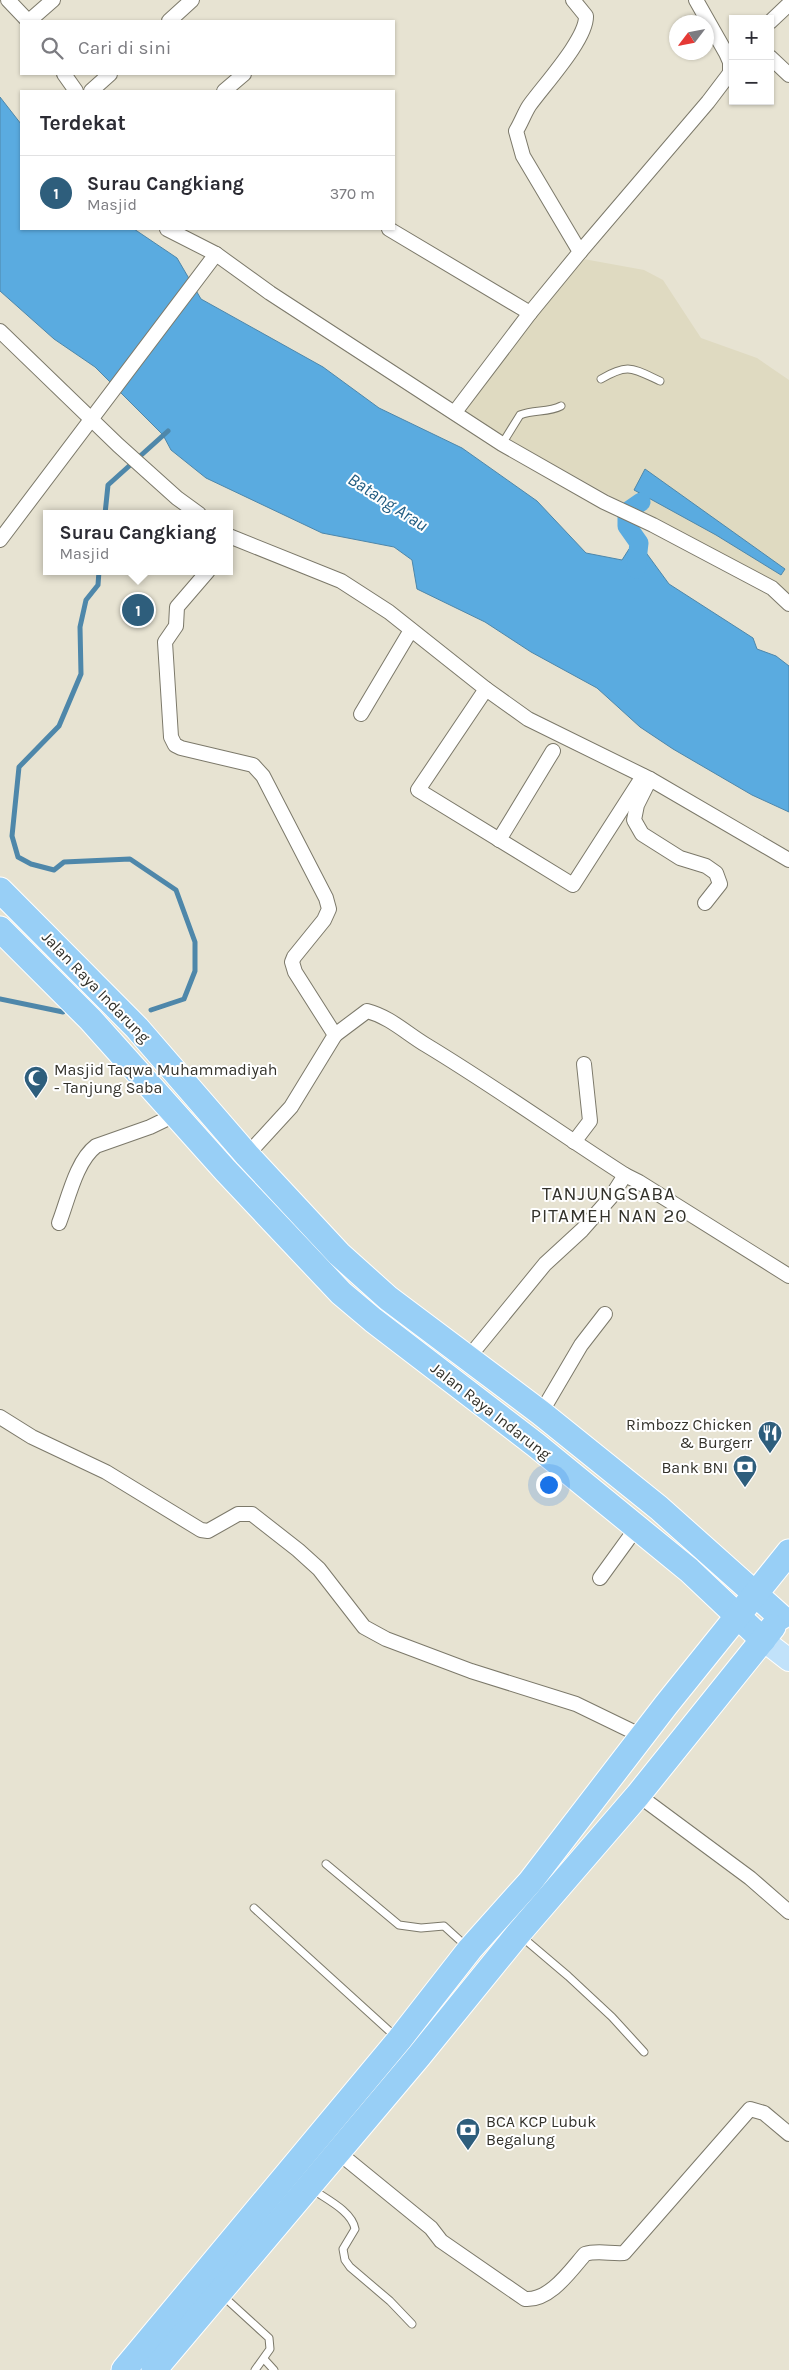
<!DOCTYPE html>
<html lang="id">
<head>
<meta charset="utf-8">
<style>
	:root { --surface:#fff; --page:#f2f2f3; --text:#2b2b33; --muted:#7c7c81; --line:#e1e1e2; --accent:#2e5e7c }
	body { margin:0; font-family:Karla,sans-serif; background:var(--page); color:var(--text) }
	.controls { position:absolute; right:15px; top:15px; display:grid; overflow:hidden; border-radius:0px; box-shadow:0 1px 4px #0004 }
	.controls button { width:45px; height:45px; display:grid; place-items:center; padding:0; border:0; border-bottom:1px solid var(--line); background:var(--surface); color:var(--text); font:25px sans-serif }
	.compass { position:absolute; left:669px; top:15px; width:45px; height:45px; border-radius:50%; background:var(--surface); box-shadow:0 1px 4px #0004; rotate:238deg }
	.you { position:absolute; left:548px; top:1484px; width:18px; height:18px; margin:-12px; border:4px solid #fff; border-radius:50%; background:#1a73e8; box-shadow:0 0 0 8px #1a73e833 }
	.badge { display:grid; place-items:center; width:32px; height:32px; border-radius:50%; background:var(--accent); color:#fff; font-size:16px; font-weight:700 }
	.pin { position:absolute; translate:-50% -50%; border:2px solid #fff; box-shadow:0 1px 5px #0006 }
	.popup { position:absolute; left:43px; top:510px; width:190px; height:65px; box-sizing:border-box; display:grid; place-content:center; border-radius:0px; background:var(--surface); filter:drop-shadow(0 1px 4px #0005); font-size:16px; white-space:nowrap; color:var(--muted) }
	.popup b { font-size:19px; color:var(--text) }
	.popup::after { content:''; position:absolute; left:50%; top:100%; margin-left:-10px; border:10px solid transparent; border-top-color:var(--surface) }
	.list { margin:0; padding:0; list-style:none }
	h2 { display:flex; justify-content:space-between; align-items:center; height:65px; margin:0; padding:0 20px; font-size:21px }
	h2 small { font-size:16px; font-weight:400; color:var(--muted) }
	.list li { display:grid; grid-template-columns:32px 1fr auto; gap:15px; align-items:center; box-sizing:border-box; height:75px; padding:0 20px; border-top:1px solid var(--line) }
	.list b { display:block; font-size:19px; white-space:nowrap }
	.list p { margin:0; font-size:16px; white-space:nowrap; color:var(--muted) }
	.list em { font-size:16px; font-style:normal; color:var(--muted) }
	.icon { flex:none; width:28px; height:28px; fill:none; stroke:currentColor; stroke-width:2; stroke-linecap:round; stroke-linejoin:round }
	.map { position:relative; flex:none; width:789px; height:2370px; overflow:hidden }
	.search { position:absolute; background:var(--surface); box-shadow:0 1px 4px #0004; left:20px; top:20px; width:375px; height:55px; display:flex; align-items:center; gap:12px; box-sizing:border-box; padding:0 18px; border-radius:0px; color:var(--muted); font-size:19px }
	.panel { position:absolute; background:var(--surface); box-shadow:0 1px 4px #0004; left:20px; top:90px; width:375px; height:140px; border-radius:0px }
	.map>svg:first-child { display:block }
	.built { fill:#dfdac1 }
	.water { fill:#5aabe0; stroke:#4e87aa }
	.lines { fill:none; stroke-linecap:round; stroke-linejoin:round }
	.stream { stroke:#4e87aa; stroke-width:5 }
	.canal { stroke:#5aabe0; stroke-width:19 }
	.lane-casing { stroke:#7c796a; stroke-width:9 }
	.street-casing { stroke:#7c796a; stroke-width:16 }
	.primary-casing { stroke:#fff; stroke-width:24 }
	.highway-casing { stroke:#fff; stroke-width:27 }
	.lane { stroke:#fff; stroke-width:7 }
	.street { stroke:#fff; stroke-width:14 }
	.primary { stroke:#c1e2fa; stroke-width:22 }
	.highway { stroke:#98cff6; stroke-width:25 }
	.labels { text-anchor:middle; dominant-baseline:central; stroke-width:4; stroke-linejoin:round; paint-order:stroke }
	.street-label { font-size:16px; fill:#33322b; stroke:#fff }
	.poi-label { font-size:16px; fill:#33322b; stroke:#fff; text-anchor:start }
	.water-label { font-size:18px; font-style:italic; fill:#225d82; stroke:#fff }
	.quarter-label { font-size:19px; letter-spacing:1px; fill:#33322b; stroke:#fff }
</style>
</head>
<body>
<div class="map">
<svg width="789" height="2370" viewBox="0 0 789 2370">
	<rect width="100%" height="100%" fill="#e7e3d2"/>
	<path class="built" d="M578,258L644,270L663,280L701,338L757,358L789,380V595L463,414Z"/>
	<g class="water">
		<path d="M0,97L21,124V229H134L177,258L201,299L323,367L379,408L462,448L537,501L586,553L622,560L629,549L636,558L639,543L669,584L753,638L757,649L776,656L789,666V812L752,795L673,749L640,727L597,688L531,652L485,622L417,589L412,560L394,547L322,533L206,478L171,450L163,435L95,367L54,339L0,291Z"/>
		<path d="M645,469L785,569L781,575L716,535L634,490Z"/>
	</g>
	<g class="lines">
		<g class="stream">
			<path d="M105,514L108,485L168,431"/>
			<path d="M99,571L98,585L86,600L80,627L81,674L59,726L19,767L12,836L18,857L31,864L54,870L64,862L130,859L176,890L195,942V971L184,999L151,1010"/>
			<path d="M0,999L63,1012"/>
		</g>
		<g class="canal">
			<path d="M628,511L641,502"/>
			<path d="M627,517V526L639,543L636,569"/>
		</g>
		<defs>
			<g id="lane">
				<path d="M601,379C628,363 632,368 660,381"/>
				<path d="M502,444L520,415C534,409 548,413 561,406"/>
				<path d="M326,1864L399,1925L421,1928L444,1926L466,1946"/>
				<path d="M254,1908L397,2038"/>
				<path d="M522,1937L568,1976L612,2017L644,2052"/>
				<path d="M312,2189C326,2199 352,2211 355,2229L343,2249L345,2260L350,2267L390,2301L412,2324"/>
				<path d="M223,2296L269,2338L270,2349L255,2370"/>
				<path d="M264,2359L274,2370"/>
			</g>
			<g id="street">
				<path d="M8,0L28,21"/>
				<path d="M29,21L53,0"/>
				<path d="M169,21L192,0"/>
				<path d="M770,22L789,4"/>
				<path d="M770,57L789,75"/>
				<path d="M64,74L76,91"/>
				<path d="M91,91L110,74"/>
				<path d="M224,91L244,74"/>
				<path d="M167,229L216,254L270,293L502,444L604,502L653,525L772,588L789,604"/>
				<path d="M389,229L530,313L455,412"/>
				<path d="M580,252L708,102L730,73V62L726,53L696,0"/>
				<path d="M530,313L580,252L523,156L516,131C521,123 524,114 529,106C543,86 587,39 586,16L573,0"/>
				<path d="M0,331L118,445L177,498L199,514"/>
				<path d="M229,536L341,581L389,612L486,689L528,719L650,779L789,860"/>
				<path d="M0,540L216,254"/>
				<path d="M208,571L177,607L176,626L165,642L171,737L175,745L181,748L253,765L263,776L326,898L329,909L324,920L294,957L292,962L295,972L335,1035L291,1107L247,1155L226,1171"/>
				<path d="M486,689L418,790L573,885L643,776"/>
				<path d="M361,714L411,630"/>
				<path d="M650,779L637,805L634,820L642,834L680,858L706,866L716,873L720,884L705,903"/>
				<path d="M499,840L553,751"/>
				<path d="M335,1035L367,1011C390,1017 406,1033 426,1045C494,1086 558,1132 625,1175L639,1182L789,1276"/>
				<path d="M574,1142L590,1121L584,1064"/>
				<path d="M59,1223C68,1200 76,1161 96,1146L150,1127L177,1114"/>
				<path d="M469,1357L545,1264L582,1230L611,1197L625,1175"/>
				<path d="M541,1413L581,1345L605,1314"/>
				<path d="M0,1417L32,1437L106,1472L201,1530L208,1531L238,1514H252L298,1550L319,1569L364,1627L386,1639L471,1671L576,1704L642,1736"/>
				<path d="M600,1578L637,1527"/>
				<path d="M638,1795L750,1878L789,1912"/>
				<path d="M339,2153L431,2228L441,2241L525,2299C550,2301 570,2271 585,2254C597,2250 611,2254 624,2253L750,2109L764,2113L789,2134"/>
			</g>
			<path id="primary" d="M763,1640L789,1660"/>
			<g id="highway">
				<path d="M0,890L137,1028L247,1155L339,1254L388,1298L541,1413L659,1508L781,1617"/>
				<path d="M0,929L90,1019L226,1171L341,1293L373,1320L536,1445L689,1570L763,1640"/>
				<path d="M124,2370L399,2040L470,1949L530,1882L666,1705L789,1552"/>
				<path d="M154,2370L419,2056L518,1934L638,1795L773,1627"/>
			</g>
		</defs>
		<use href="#lane" class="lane-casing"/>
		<use href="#street" class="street-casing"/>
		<use href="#primary" class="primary-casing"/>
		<use href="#highway" class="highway-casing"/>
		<use href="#lane" class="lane"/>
		<use href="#street" class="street"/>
		<use href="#primary" class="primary"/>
		<use href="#highway" class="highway"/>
	</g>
	<defs>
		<symbol id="mosque-pin" viewBox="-11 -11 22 30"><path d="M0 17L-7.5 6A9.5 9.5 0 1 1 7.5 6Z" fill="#2e5e7c" stroke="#fff"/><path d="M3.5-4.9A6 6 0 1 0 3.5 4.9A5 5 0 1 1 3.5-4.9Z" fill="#fff"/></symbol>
		<symbol id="restaurant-pin" viewBox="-11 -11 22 30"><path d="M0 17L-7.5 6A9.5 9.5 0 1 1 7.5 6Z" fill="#2e5e7c" stroke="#fff"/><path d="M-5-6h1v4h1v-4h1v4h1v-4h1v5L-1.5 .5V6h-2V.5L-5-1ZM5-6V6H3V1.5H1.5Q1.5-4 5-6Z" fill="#fff"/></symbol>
		<symbol id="bank-pin" viewBox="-11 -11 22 30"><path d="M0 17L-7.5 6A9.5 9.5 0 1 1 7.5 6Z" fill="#2e5e7c" stroke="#fff"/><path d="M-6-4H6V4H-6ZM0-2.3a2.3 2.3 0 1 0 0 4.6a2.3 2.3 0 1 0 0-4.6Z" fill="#fff"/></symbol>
	</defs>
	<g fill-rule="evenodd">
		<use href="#mosque-pin" x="22" y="1064" width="28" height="38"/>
		<use href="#restaurant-pin" x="756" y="1419" width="28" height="38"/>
		<use href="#bank-pin" x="731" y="1453" width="28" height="38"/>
		<use href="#bank-pin" x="454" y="2116" width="28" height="38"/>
	</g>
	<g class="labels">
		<g class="street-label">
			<text transform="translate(96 987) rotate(46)">Jalan Raya Indarung</text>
			<text transform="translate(491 1411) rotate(38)">Jalan Raya Indarung</text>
		</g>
		<g class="poi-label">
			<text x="54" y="1069">Masjid Taqwa Muhammadiyah<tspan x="54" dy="18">- Tanjung Saba</tspan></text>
			<text x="752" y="1424" text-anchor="end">Rimbozz Chicken<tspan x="752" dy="18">&amp; Burgerr</tspan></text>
			<text x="728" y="1467" text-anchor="end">Bank BNI</text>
			<text x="486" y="2121">BCA KCP Lubuk<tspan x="486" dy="18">Begalung</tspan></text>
		</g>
		<g class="water-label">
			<text transform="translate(388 502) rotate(33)">Batang Arau</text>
		</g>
		<g class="quarter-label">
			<text x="609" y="1194">TANJUNGSABA<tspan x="609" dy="22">PITAMEH NAN 20</tspan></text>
		</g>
	</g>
</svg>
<div class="controls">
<button>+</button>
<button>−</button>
</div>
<svg class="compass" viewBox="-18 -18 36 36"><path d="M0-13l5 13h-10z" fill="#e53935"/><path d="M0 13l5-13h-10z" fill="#7c7c81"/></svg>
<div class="you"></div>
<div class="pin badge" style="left:138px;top:610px">1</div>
<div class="popup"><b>Surau Cangkiang</b>Masjid</div>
<div class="search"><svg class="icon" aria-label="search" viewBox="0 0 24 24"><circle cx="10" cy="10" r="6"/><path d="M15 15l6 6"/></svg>Cari di sini</div>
<section class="panel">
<h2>Terdekat<small></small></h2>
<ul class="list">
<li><span class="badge">1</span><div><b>Surau Cangkiang</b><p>Masjid</p></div><em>370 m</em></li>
</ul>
</section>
</div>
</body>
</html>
